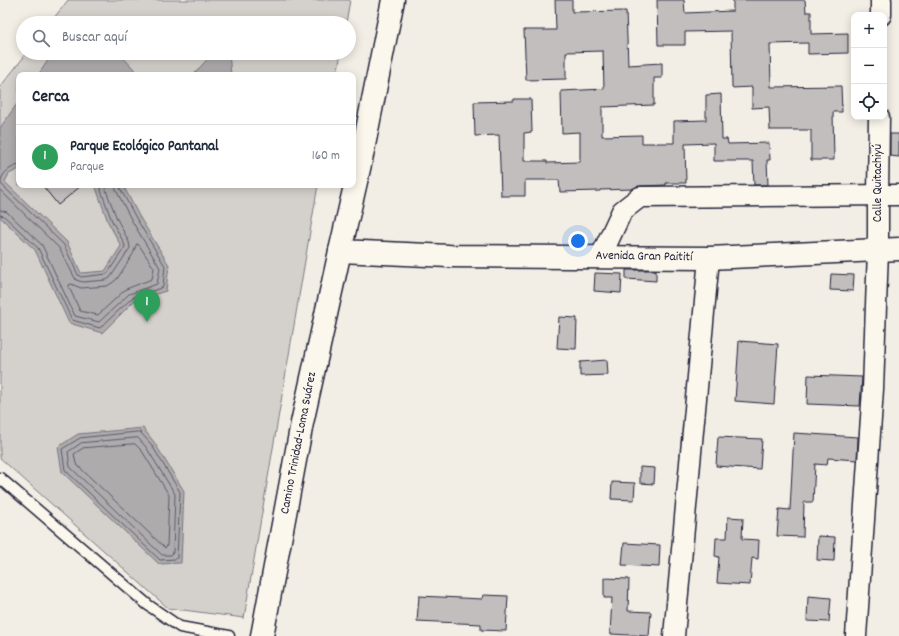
<!DOCTYPE html>
<html lang="es">
<head>
<meta charset="utf-8">
<style>
	:root { --surface:#fff; --page:#f6f6f7; --text:#1f2937; --muted:#747a83; --line:#e0e1e3; --accent:#0b8043 }
	body { margin:0; font-family:Dekko,sans-serif; background:var(--page); color:var(--text) }
	.controls { position:absolute; right:12px; top:12px; display:grid; overflow:hidden; border-radius:8px; box-shadow:0 2px 10px #0003 }
	.controls button { width:36px; height:36px; display:grid; place-items:center; padding:0; border:0; border-bottom:1px solid var(--line); background:var(--surface); color:var(--text); font:20px sans-serif }
	.you { position:absolute; left:578px; top:241px; width:14px; height:14px; margin:-10px; border:3px solid #fff; border-radius:50%; background:#1a73e8; box-shadow:0 0 0 6px #1a73e833 }
	.badge { display:grid; place-items:center; width:26px; height:26px; border-radius:50%; background:var(--accent); color:#fff; font-size:13px; font-weight:700 }
	.pin { position:absolute; translate:-50% -33px; filter:drop-shadow(0 1px 2px #0008) }
	.pin::after { content:''; position:absolute; top:21px; width:14px; height:12px; background:inherit; clip-path:polygon(0 0,100% 0,50% 100%) }
	.list { margin:0; padding:0; list-style:none }
	h2 { display:flex; justify-content:space-between; align-items:center; height:52px; margin:0; padding:0 16px; font-size:17px }
	h2 small { font-size:13px; font-weight:400; color:var(--muted) }
	.list li { display:grid; grid-template-columns:26px 1fr auto; gap:12px; align-items:center; box-sizing:border-box; height:64px; padding:0 16px; border-top:1px solid var(--line) }
	.list b { display:block; font-size:15px; white-space:nowrap }
	.list p { margin:0; font-size:13px; white-space:nowrap; color:var(--muted) }
	.list em { font-size:13px; font-style:normal; color:var(--muted) }
	.icon { flex:none; width:22px; height:22px; fill:none; stroke:currentColor; stroke-width:2; stroke-linecap:round; stroke-linejoin:round }
	.map { position:relative; flex:none; width:899px; height:636px; overflow:hidden }
	.search { position:absolute; background:var(--surface); box-shadow:0 2px 10px #0003; left:16px; top:16px; width:340px; height:44px; display:flex; align-items:center; gap:10px; box-sizing:border-box; padding:0 14px; border-radius:22px; color:var(--muted); font-size:15px }
	.panel { position:absolute; background:var(--surface); box-shadow:0 2px 10px #0003; left:16px; top:72px; width:340px; height:116px; border-radius:8px }
	.map>svg:first-child { display:block }
	.green { fill:#d4d1cc; stroke:#7b7a84 }
	.water { fill:#aeabad; stroke:#76747f }
	.lines { fill:none; stroke-linecap:round; stroke-linejoin:round }
	.shore { stroke:#5a5969; stroke-width:1 }
	.building { fill:#c2bebe; stroke:#22223b }
	.lane-casing { stroke:#22223b; stroke-width:13 }
	.street-casing { stroke:#22223b; stroke-width:23 }
	.secondary-casing { stroke:#22223b; stroke-width:25 }
	.primary-casing { stroke:#22223b; stroke-width:25 }
	.lane { stroke:#fbf7ec; stroke-width:10 }
	.street { stroke:#fbf7ec; stroke-width:20 }
	.secondary { stroke:#fbf7ec; stroke-width:22 }
	.primary { stroke:#fbf7ec; stroke-width:22 }
	.labels { text-anchor:middle; dominant-baseline:central; stroke-width:3; stroke-linejoin:round; paint-order:stroke }
	.street-label { font-size:13px; fill:#22223b; stroke:#fbf7ec }
</style>
</head>
<body>
<div class="map">
<svg width="899" height="636" viewBox="0 0 899 636">
	<rect width="100%" height="100%" fill="#f2eee5"/>
	<filter id="ink" filterUnits="userSpaceOnUse"><feTurbulence type="fractalNoise" baseFrequency=".025" numOctaves="2"/><feDisplacementMap in="SourceGraphic" scale="8" xChannelSelector="R" yChannelSelector="G"/><feConvolveMatrix kernelMatrix="1 2 1 2 8 2 1 2 1" color-interpolation-filters="sRGB"/></filter>
	<g filter="url(#ink)">
		<g class="green">
			<path d="M68,0H350L346,23H50Z"/>
			<path d="M27,53H341L337,75H19V185H318L244,618L168,608L0,458V87Z"/>
		</g>
		<g class="water">
			<path d="M53,53H119L134,69L135,75H38Z"/>
			<path d="M213,53H229L231,75H193Z"/>
			<path d="M19,101V169L9,174L5,182L67,242L81,273L105,271L121,246L108,222L95,185H123L139,216L169,265L166,291L134,301L102,333L69,323L35,250L0,217V128Z"/>
			<path d="M143,428L154,442L184,491L181,563L159,564L62,472L58,447L78,434Z"/>
		</g>
		<g class="lines">
			<g class="shore">
				<path d="M19,165C10,167 0,174 1,184L64,245L78,275L81,277L107,274L125,247L124,243L112,221L99,185"/>
				<path d="M0,190L59,248L76,280L83,282L106,280L110,278L130,248L129,242L117,219L104,185"/>
				<path d="M0,210L7,212L42,245L75,316L99,322L129,294L157,284L160,268L132,221L116,190L115,185"/>
				<path d="M0,215L4,216L38,248L72,320L100,328L132,298L161,288L163,287L165,266L136,218L120,188V185"/>
				<path d="M137,244L139,245L154,268L152,279L126,289L98,315L80,311L69,287V285L71,284L81,288L107,286L112,283L117,279L133,254Z"/>
				<path d="M140,432L151,444L180,492L177,558L176,559L160,560L65,470L62,449L80,438Z"/>
				<path d="M138,438L146,447L175,494L173,553L171,555H162L70,467L68,452L81,443Z"/>
				<path d="M135,444L142,451L169,495L167,546L165,548L76,464L74,454L83,448Z"/>
			</g>
		</g>
		<g class="building">
			<path d="M555,0H572V12L626,11L628,65L662,63V78H654V105L602,107V136L642,135V143H674V121L706,120V95L721,94L722,139H727L728,144L769,143L770,160H767L768,185H754L753,161H714V143L685,144L686,183H666V185L640,186L632,189L600,190V191L560,192L559,180H525V196H501L499,135L475,136L474,102L514,101V99H531L532,132L524,133V161H547V163L580,162V132L562,133L561,91L604,89L603,51L566,52V79L526,80L524,30H556Z"/>
			<path d="M657,0H684L685,13L733,11V0H805L806,12H811V34L848,33V53L808,54V43L770,44L771,87L841,86L842,112H833L834,160H811V130H770L769,107L752,108V87L732,88L731,31L685,32V45H658Z"/>
			<path d="M890,134H899V157L890,156Z"/>
			<path d="M42,185H82L58,205Z"/>
			<path d="M626,270H656V281L626,279Z"/>
			<path d="M595,273L622,274L621,293L594,291Z"/>
			<path d="M831,274L854,275L853,291L830,290Z"/>
			<path d="M559,317L577,318L576,349L557,348Z"/>
			<path d="M739,341L778,344L774,404L735,401Z"/>
			<path d="M607,360L608,375L580,376V362Z"/>
			<path d="M808,375L862,377L860,406L807,404Z"/>
			<path d="M794,433L858,437L857,460L828,458L827,465L815,464L813,502H804L803,537L777,536L779,509L790,510Z"/>
			<path d="M718,437L762,439L760,469L716,466Z"/>
			<path d="M640,467L655,468L654,484L640,483Z"/>
			<path d="M612,482L635,483L634,500L611,499Z"/>
			<path d="M728,517L743,518L742,539L759,540L758,559L752,558L750,585L717,583L719,557L715,556L716,538H727Z"/>
			<path d="M818,536L835,537L834,561L817,560Z"/>
			<path d="M624,543L660,545L659,567L622,565Z"/>
			<path d="M604,578L629,579L628,611L651,612L649,636L610,634L612,598H604Z"/>
			<path d="M483,595L508,596L506,631L481,630V624L417,621L419,596L482,599Z"/>
			<path d="M808,596L831,598L829,622L807,621Z"/>
		</g>
		<g class="lines">
			<defs>
				<path id="lane" d="M0,478L148,605L180,627L229,636"/>
				<g id="street">
					<path d="M881,15V0"/>
					<path d="M601,256L622,211L640,197L899,195"/>
					<path d="M674,636L709,258"/>
					<path d="M856,636L873,389L878,250V196L879,117"/>
				</g>
				<path id="secondary" d="M262,636L302,423L340,251"/>
				<path id="primary" d="M393,0L361,160L340,251L449,256L709,258L899,249"/>
			</defs>
			<use href="#lane" class="lane-casing"/>
			<use href="#street" class="street-casing"/>
			<use href="#secondary" class="secondary-casing"/>
			<use href="#primary" class="primary-casing"/>
			<use href="#lane" class="lane"/>
			<use href="#street" class="street"/>
			<use href="#secondary" class="secondary"/>
			<use href="#primary" class="primary"/>
		</g>
	</g>
	<g class="labels">
		<g class="street-label">
			<text transform="translate(878 183) rotate(-90)">Calle Quitachiyú</text>
			<text transform="translate(644 257) rotate(1)">Avenida Gran Paitití</text>
			<text transform="translate(299 443) rotate(-79)">Camino Trinidad-Loma Suárez</text>
		</g>
	</g>
</svg>
<div class="controls">
<button>+</button>
<button>−</button>
<button><svg class="icon" aria-label="locate" viewBox="0 0 24 24"><circle cx="12" cy="12" r="6"/><path d="M12 2v4M12 18v4M2 12h4M18 12h4"/></svg></button>
</div>
<div class="you"></div>
<div class="pin badge" style="left:147px;top:322px;background:#2e9e5b">1</div>
<div class="search"><svg class="icon" aria-label="search" viewBox="0 0 24 24"><circle cx="10" cy="10" r="6"/><path d="M15 15l6 6"/></svg>Buscar aquí</div>
<section class="panel">
<h2>Cerca<small></small></h2>
<ul class="list">
<li><span class="badge" style="background:#2e9e5b">1</span><div><b>Parque Ecológico Pantanal</b><p>Parque</p></div><em>160 m</em></li>
</ul>
</section>
</div>
</body>
</html>
